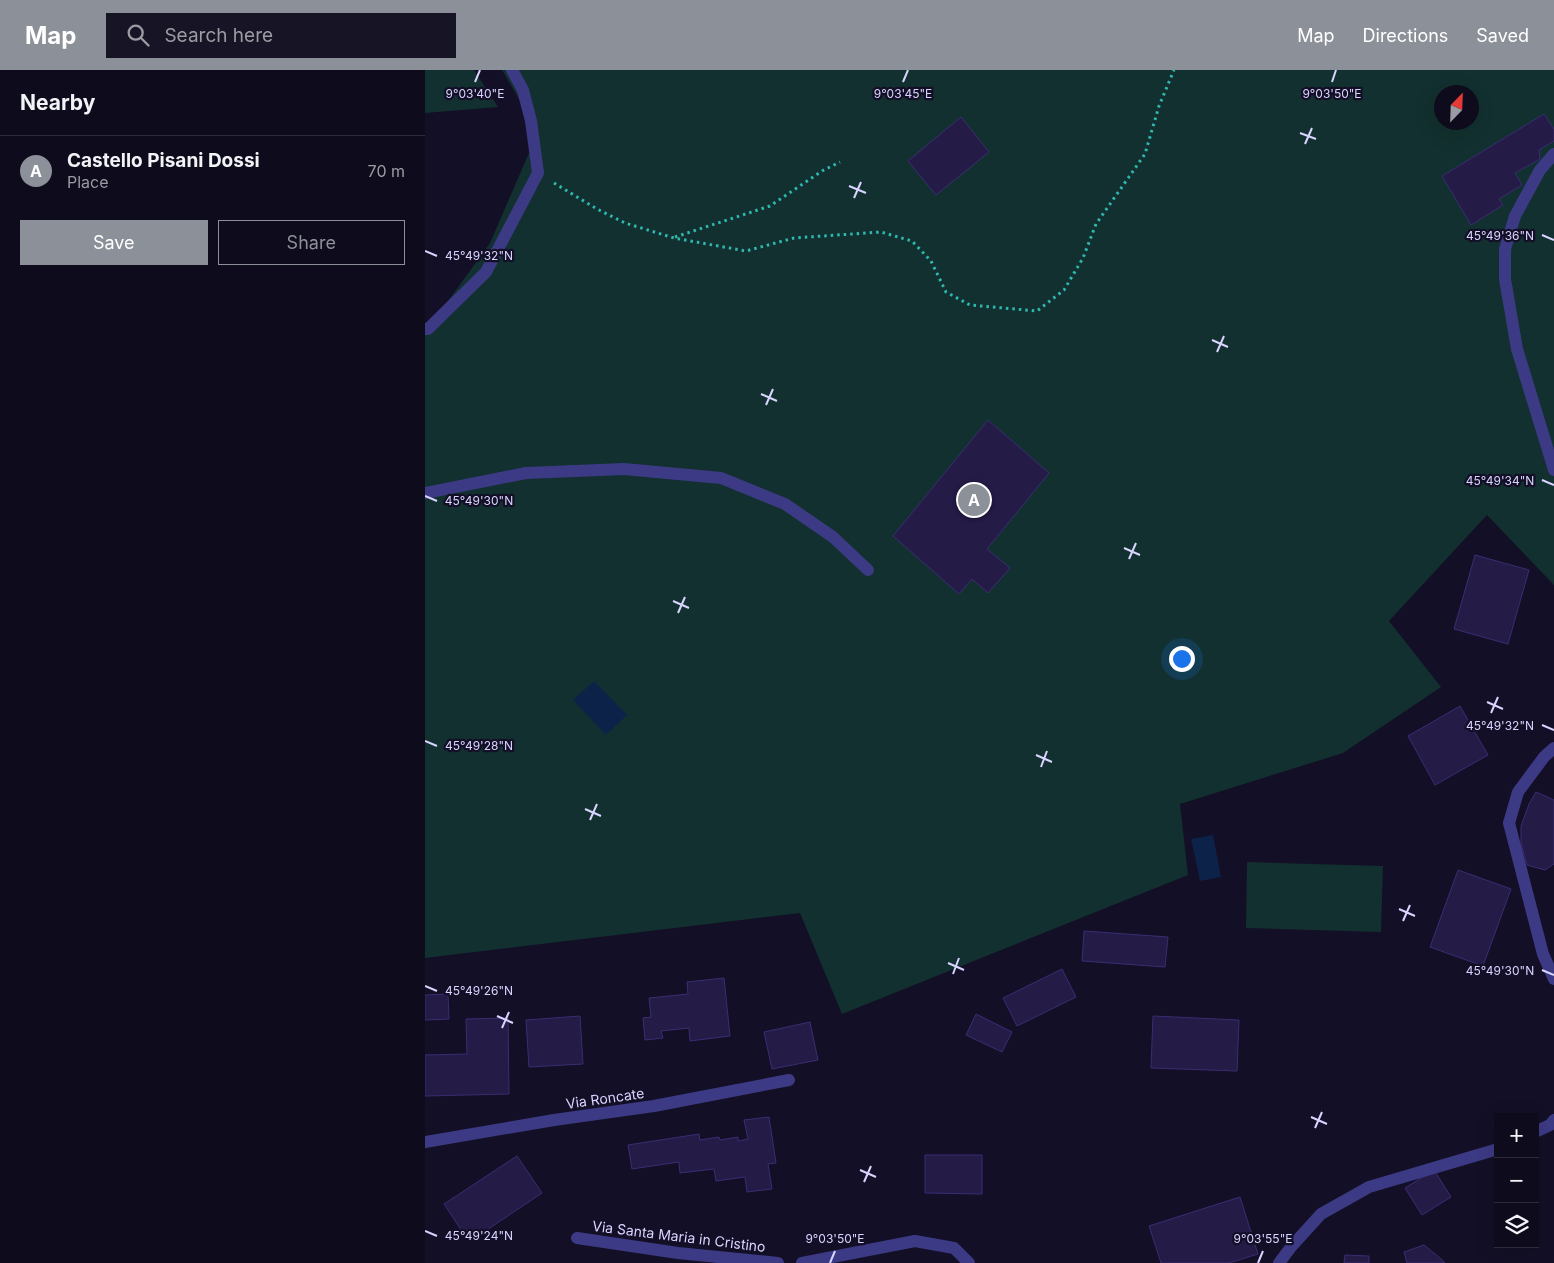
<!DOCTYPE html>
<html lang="en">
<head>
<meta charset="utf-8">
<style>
	:root { --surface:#0e0b1c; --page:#171425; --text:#f1f3f6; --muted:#9b9ba3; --line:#2e2b3b; --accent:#8c9099 }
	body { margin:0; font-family:Inter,sans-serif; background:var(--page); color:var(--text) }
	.controls { position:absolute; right:15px; bottom:15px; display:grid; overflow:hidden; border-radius:0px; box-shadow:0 5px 20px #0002 }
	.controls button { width:45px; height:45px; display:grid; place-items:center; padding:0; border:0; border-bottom:1px solid var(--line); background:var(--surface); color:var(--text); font:25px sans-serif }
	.compass { position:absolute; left:1009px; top:15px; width:45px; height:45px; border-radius:50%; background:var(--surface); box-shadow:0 5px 20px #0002; rotate:23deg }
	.you { position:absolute; left:756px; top:588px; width:18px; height:18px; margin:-12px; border:4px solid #fff; border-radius:50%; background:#1a73e8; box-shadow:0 0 0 8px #1a73e833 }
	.badge { display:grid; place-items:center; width:32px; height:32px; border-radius:50%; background:var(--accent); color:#fff; font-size:16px; font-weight:700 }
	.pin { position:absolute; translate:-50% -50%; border:2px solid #fff; box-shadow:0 1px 5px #0006 }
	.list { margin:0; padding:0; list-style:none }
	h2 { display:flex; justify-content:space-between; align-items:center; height:65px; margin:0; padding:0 20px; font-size:21px }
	h2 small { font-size:16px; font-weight:400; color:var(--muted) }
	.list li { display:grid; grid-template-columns:32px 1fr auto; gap:15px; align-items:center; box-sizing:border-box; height:70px; padding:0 20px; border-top:1px solid var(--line) }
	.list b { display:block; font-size:19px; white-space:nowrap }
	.list p { margin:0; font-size:16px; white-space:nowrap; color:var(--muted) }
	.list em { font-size:16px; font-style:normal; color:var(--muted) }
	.actions { display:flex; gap:10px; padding:15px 20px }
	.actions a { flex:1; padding:11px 0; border:1px solid var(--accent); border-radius:0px; text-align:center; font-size:18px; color:var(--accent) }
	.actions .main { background:var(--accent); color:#fff }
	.icon { flex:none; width:28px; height:28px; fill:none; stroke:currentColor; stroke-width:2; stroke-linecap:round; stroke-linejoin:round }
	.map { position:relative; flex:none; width:1129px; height:1193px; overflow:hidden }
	header { display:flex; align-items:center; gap:30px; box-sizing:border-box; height:70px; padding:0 25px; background:var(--accent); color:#fff }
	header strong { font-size:24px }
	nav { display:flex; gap:28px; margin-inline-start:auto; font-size:18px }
	.search { width:350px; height:45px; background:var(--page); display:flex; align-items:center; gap:12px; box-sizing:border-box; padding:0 18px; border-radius:0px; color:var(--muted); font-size:19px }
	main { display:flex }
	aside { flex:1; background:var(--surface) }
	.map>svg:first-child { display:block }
	.green { fill:#12302f; fill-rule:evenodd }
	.water { fill:#0c2248 }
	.building { fill:#241b47; stroke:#3b2d73 }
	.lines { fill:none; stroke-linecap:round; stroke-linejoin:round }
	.path { stroke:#2fb8b0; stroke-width:3; stroke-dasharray:2.5 4; stroke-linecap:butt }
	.street { stroke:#3d3a85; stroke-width:12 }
	.ticks { fill:none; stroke:#d9d4ff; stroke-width:2 }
	.labels { text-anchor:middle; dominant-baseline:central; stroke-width:4.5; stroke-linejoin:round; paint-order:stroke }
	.street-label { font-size:14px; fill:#d9d4ff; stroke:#130f26 }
	.ticks-label { font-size:12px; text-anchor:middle; fill:#d9d4ff; stroke:#130f26; stroke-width:4.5; stroke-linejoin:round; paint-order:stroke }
</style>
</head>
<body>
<header>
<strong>Map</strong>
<div class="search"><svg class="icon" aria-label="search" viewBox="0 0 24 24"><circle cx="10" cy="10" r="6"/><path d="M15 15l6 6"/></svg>Search here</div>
<nav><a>Map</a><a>Directions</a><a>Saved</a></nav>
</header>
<main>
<aside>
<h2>Nearby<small></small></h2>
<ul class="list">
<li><span class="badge">A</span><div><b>Castello Pisani Dossi</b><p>Place</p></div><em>70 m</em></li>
</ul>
<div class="actions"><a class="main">Save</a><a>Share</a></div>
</aside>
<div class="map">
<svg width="1129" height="1193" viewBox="0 0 1129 1193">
	<rect width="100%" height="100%" fill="#130f26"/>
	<g class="green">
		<path d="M0,0H49L73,37L0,43Z"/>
		<path d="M77,0H1129V515L1062,445L964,551L1016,617L918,683L755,734L763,805L417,944L375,843L0,888V263L65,173L113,62ZM1016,22H1046V52H1016Z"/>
		<path d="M822,792L958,796L956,862L821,858Z"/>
	</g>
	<g class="water">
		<path d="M169,611L202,645L181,665L148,630Z"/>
		<path d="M788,765L796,807L775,811L766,769Z"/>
	</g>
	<g class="building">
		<path d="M1119,44L1129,59V71L1114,80L1115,89L1090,103L1097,115L1074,129L1078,135L1046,155L1017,106Z"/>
		<path d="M536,47L564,82L511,125L483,91Z"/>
		<path d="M563,350L624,403L562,479L585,498L563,523L547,509L534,524L468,466Z"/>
		<path d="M1050,485L1104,500L1083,574L1029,559Z"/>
		<path d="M1035,636L1063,685L1010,715L983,666Z"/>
		<path d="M1111,722L1129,730V794L1120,800L1102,795L1096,773V756L1104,734Z"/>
		<path d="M1033,800L1086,819L1058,896L1005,877Z"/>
		<path d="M659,861L743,867L740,897L657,891Z"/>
		<path d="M637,899L651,927L592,956L578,928Z"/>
		<path d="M299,908L305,966L265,971L264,958L236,961L238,968L220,970L218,948L226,947L224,928L263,924L262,912Z"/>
		<path d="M23,924L24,949L0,950V925Z"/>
		<path d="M551,944L587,962L577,982L541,965Z"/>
		<path d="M155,946L158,994L104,997L101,950Z"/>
		<path d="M728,946L814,950L812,1001L726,998Z"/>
		<path d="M83,948L84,1024L0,1026V985L42,984L41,949Z"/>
		<path d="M385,952L393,990L347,999L339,962Z"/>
		<path d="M344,1047L351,1093L343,1094L347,1119L322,1122L320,1107L291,1111L289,1099L255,1103L254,1092L207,1099L203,1075L274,1064L275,1070L294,1067L295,1070L313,1067V1071L323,1069L319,1050Z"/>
		<path d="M500,1085H557V1124L500,1123Z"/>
		<path d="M92,1086L117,1123L44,1172L19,1134Z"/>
		<path d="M1009,1100L1026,1127L997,1145L980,1118Z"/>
		<path d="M815,1127L833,1184L804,1193H736L724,1156Z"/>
		<path d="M999,1175L1015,1188L1020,1193H982L979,1182Z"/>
		<path d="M920,1185L944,1186V1193H919Z"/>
	</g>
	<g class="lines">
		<g class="path">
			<path d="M129,113L172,139L200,153L249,168L321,181L369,168L456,162L487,171L506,191L521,222L545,235L612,241L639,220L658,188L671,154L720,84L734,36L749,0"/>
			<path d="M250,167L345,136L397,101L415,92"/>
		</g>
		<g class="street">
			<path d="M1129,84L1115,100L1090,146L1080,179V209L1092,279L1129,400"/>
			<path d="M0,259H3L61,202L113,103L106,51L98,20L87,0"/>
			<path d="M0,423L101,403L199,399L296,408L360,434L408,467L443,500"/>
			<path d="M1129,678L1119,687L1093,722L1084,753L1118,884L1129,909"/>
			<path d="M1110,1062L1125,1055L1129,1050"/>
			<path d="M0,1072L129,1050L229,1036L364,1010"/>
			<path d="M152,1168L253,1183L353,1193"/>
			<path d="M377,1193L490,1171L529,1178L544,1193"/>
			<path d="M854,1193L866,1177L896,1144L944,1117L1073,1079"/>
		</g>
	</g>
	<path class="ticks" d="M50,12L55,0M478,12L483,0M907,12L911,0M875,63L891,69M880,74L887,58M424,116L441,123M429,128L436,112M1117,165L1129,170M0,181L12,186M787,270L803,277M792,282L799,266M336,324L352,331M341,335L348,319M1117,410L1129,415M0,426L12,431M699,478L715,485M704,489L711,473M248,531L264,538M253,543L260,527M1062,632L1078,639M1066,643L1073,627M1117,655L1129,660M0,671L12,676M611,685L627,692M616,697L622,681M160,739L176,746M165,750L172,734M974,839L990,846M978,851L985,835M523,893L539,900M1117,900L1129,905M528,904L534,888M0,916L12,921M72,946L88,953M77,958L84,942M886,1047L902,1054M890,1058L897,1042M435,1100L451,1107M439,1112L446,1096M0,1161L12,1166M405,1193L410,1181M833,1193L838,1181"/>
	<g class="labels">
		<g class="street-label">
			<text transform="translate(180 1028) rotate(-8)">Via Roncate</text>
			<text transform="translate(254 1166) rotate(7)">Via Santa Maria in Cristino</text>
		</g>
	</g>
	<g class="ticks-label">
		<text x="50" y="28">9°03'40"E</text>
		<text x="478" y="28">9°03'45"E</text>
		<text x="907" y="28">9°03'50"E</text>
		<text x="1075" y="170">45°49'36"N</text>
		<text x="54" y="190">45°49'32"N</text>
		<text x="1075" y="415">45°49'34"N</text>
		<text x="54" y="435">45°49'30"N</text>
		<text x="1075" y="660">45°49'32"N</text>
		<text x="54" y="680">45°49'28"N</text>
		<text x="1075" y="905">45°49'30"N</text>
		<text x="54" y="925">45°49'26"N</text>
		<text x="54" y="1170">45°49'24"N</text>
		<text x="410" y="1173">9°03'50"E</text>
		<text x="838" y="1173">9°03'55"E</text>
	</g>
</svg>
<div class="controls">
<button>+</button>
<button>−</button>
<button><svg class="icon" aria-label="layers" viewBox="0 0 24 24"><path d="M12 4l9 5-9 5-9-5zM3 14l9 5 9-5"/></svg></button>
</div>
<svg class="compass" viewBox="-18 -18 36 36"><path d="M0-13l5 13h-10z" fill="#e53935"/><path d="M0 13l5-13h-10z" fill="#9b9ba3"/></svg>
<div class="you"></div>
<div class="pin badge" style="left:549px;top:430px">A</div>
</div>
</main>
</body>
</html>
